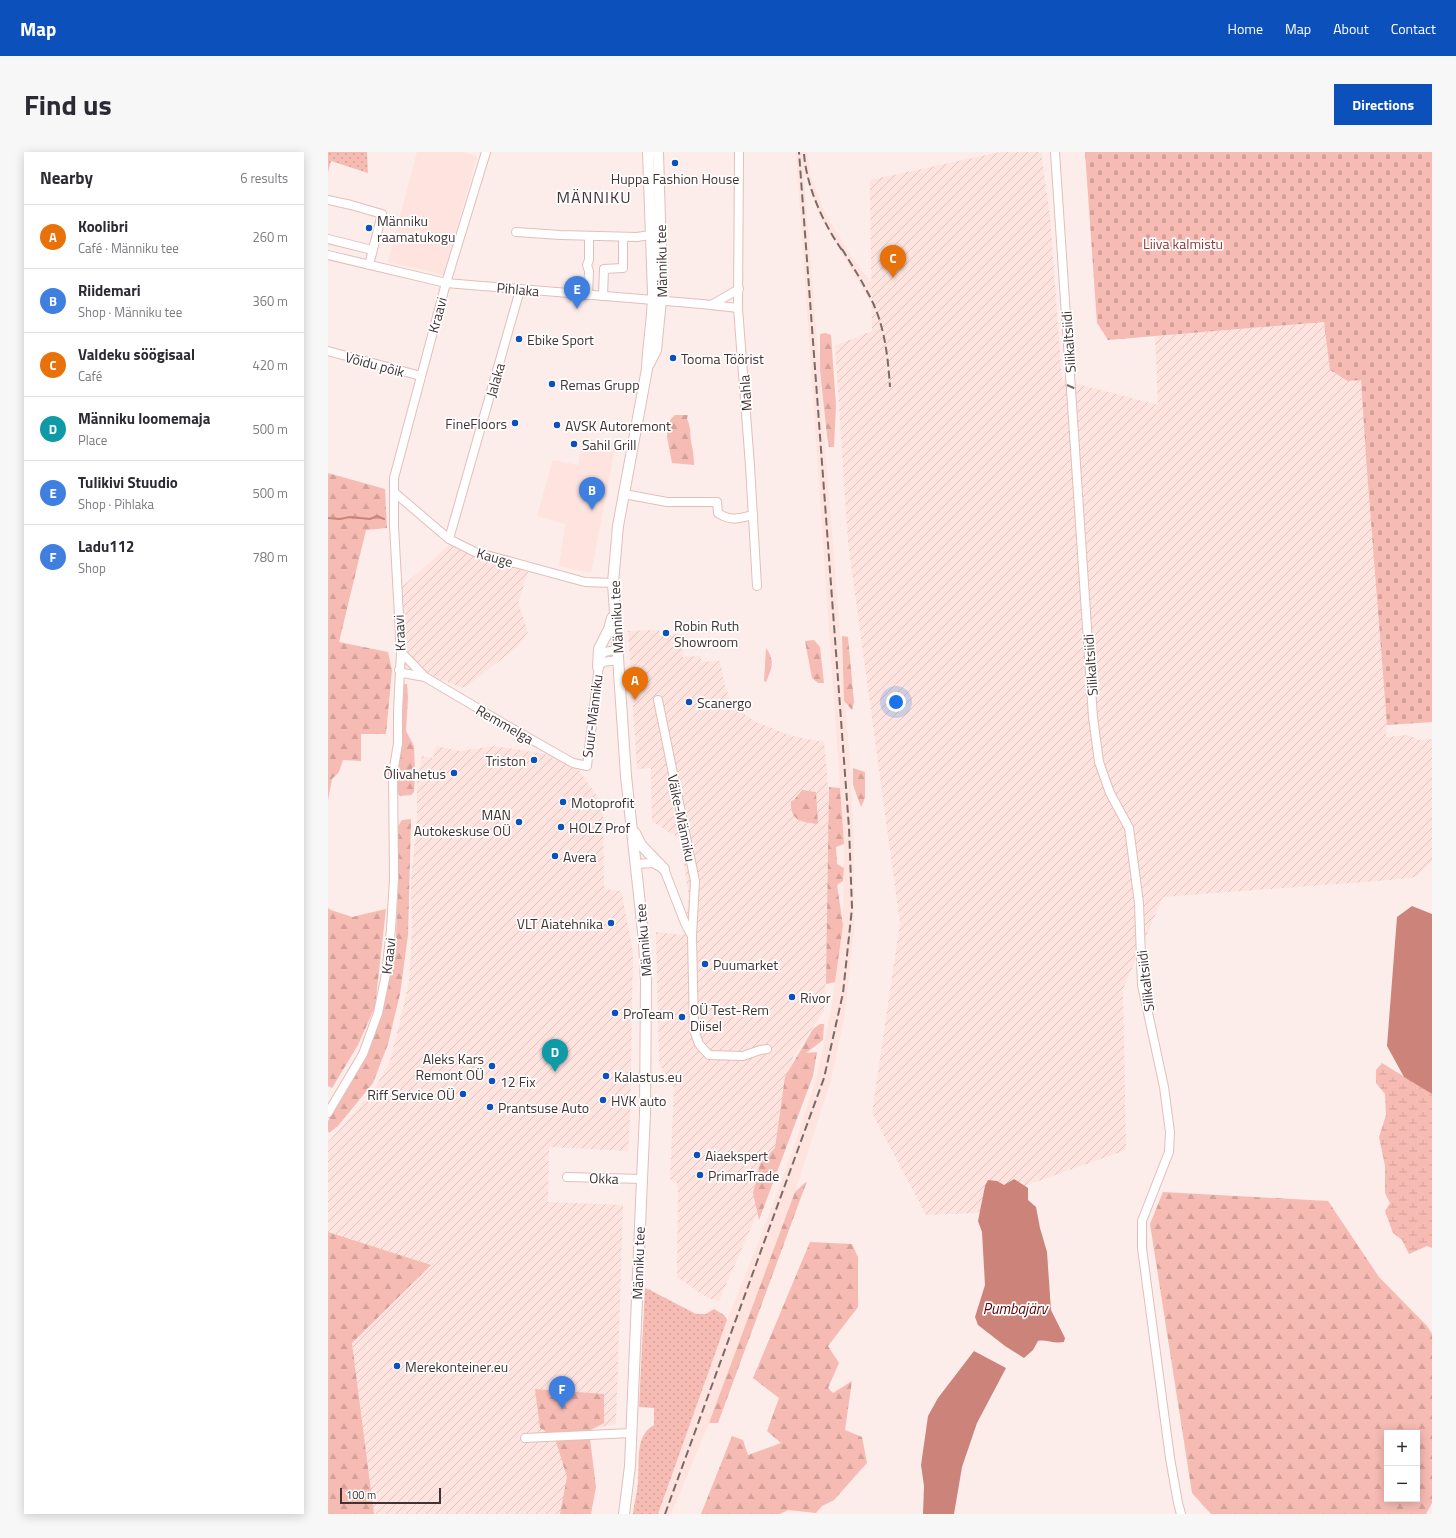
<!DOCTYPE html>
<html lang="en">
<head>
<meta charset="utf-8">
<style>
	:root { --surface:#fff; --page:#f7f7f7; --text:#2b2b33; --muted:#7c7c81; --line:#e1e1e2; --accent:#0c50bb }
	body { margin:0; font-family:"Titillium Web",sans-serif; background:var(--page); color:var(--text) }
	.controls { position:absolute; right:12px; bottom:12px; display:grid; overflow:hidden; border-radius:0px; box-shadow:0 2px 10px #0003 }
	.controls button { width:36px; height:36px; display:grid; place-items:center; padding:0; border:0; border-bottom:1px solid var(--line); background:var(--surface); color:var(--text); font:20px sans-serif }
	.scale { position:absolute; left:12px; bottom:10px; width:101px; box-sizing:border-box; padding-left:4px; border:2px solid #403331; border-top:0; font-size:11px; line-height:14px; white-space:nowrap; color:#403331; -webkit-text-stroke:3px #fff; paint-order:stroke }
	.you { position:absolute; left:568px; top:550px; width:14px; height:14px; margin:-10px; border:3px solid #fff; border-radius:50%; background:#1a73e8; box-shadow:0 0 0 6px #1a73e833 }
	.badge { display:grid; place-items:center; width:26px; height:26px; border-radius:50%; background:var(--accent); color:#fff; font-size:13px; font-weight:700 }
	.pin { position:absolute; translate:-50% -33px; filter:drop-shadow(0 1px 2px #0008) }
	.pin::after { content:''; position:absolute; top:21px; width:14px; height:12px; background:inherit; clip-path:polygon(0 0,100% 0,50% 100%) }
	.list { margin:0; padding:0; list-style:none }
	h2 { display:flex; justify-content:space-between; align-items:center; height:52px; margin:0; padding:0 16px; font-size:17px }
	h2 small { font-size:13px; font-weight:400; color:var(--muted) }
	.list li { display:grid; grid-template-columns:26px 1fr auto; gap:12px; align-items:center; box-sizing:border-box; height:64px; padding:0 16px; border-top:1px solid var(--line) }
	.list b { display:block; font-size:15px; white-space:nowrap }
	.list p { margin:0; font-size:13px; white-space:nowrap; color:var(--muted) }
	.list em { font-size:13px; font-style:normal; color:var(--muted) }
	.map { position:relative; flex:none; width:1104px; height:1362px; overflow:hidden; border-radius:0px }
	header { display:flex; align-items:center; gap:24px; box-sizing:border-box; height:56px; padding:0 20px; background:var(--accent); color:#fff }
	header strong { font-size:19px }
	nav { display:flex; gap:22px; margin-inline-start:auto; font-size:14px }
	.intro { display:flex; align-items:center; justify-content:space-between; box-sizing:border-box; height:96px; padding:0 24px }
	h1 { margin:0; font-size:28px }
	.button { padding:10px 18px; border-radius:0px; background:var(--accent); color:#fff; font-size:14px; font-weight:700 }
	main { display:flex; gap:24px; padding:0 24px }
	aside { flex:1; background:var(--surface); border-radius:0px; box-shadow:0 2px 10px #0003 }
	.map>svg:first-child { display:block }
	.built { fill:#fee3df }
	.industrial { fill:url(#industrial-furrows) }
	.grass { fill:url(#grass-dots) }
	.forest { fill:url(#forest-firs); fill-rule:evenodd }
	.wetland { fill:url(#wetland-marsh) }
	.cemetery { fill:url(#cemetery-stones) }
	.water { fill:#cc837a }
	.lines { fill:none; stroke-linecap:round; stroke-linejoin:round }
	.stream { stroke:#cc837a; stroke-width:2 }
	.minor-casing { stroke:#e2bfba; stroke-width:10 }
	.tertiary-casing { stroke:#e2bfba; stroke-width:12 }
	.minor { stroke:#fff; stroke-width:8 }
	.tertiary { stroke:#fff; stroke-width:10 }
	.rail { stroke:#796b69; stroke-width:2; stroke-dasharray:8 4; stroke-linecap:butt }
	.poi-dot { fill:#0c50bb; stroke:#fff; stroke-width:1.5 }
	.labels { text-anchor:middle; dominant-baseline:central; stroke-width:3.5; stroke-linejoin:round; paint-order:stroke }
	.poi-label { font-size:14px; fill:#403331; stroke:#fff; text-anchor:start }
	.park-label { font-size:14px; fill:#8f362f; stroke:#fff }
	.street-label { font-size:14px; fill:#403331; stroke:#fff }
	.water-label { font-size:15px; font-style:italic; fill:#5e0205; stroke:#fff }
	.quarter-label { font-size:16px; letter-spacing:1px; fill:#403331; stroke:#fff }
</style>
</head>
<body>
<header>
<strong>Map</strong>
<nav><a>Home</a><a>Map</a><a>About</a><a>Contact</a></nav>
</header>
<div class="intro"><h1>Find us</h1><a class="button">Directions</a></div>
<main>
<aside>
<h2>Nearby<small>6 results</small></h2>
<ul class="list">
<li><span class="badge" style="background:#e8710a">A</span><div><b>Koolibri</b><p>Café · Männiku tee</p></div><em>260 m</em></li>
<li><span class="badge" style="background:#3f7fe0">B</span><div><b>Riidemari</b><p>Shop · Männiku tee</p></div><em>360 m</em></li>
<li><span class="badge" style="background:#e8710a">C</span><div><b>Valdeku söögisaal</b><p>Café</p></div><em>420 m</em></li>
<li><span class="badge" style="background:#0f9aa8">D</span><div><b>Männiku loomemaja</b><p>Place</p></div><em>500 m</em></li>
<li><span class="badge" style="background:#3f7fe0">E</span><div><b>Tulikivi Stuudio</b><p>Shop · Pihlaka</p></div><em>500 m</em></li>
<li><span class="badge" style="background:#3f7fe0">F</span><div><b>Ladu112</b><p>Shop</p></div><em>780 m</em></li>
</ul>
</aside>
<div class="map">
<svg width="1104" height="1362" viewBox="0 0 1104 1362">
	<defs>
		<pattern id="industrial-furrows" width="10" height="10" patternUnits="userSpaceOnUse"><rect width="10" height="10" fill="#fee3df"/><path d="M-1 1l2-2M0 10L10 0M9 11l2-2" fill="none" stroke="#dbc3c0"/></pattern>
		<pattern id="grass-dots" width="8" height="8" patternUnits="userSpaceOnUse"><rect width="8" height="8" fill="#f6bbb3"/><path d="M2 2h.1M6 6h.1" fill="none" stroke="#d4a19a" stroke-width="1.8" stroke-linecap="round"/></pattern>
		<pattern id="forest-firs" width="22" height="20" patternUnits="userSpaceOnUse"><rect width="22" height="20" fill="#f6bbb3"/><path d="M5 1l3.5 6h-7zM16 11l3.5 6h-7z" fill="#d4a19a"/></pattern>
		<pattern id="wetland-marsh" width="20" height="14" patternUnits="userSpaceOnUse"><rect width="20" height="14" fill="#f6bbb3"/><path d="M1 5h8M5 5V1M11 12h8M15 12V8" fill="none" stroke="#d4a19a"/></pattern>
		<pattern id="cemetery-stones" width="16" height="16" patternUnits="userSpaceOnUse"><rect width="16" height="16" fill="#f6bbb3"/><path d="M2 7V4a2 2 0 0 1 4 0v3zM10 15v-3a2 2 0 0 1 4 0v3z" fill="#d4a19a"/></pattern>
	</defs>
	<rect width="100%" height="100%" fill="#fcedeb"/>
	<g class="built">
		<path d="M89,0H136L149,5L115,123L60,110Z"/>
		<path d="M468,0H479L483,25L497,61L525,107L547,135L555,151L542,139L546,146L549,168L542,149L491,63L478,24H476L522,611L526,694V777L517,862L503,928L467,1040L381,1271L343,1362H330L399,1168L434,1081L466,995L489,924L503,858L515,773L516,692Z"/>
		<path d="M255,286L288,292L263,421L231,414L237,372L209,364L225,308L250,313Z"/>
	</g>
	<g class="industrial">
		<path d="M672,0H713L722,64L734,228L830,253L827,184L996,170L1002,217L1033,227L1039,319L1059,573L1058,585L1080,583L1091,588L1104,587V709L1088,725L1062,728L835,745L795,837L798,998L699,1033L648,1061L598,1063L544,961L572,771L520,390L507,194L544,179L542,28Z"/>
		<path d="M128,387L200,420L190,451L200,480L188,496L136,536L77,515L78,499L73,436Z"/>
		<path d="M331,478L332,484L354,482L355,505L373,504V510L392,509L397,534L403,549L415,561L428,570L464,584L496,590L499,619L504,736L496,858L465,905L456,999L391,1149L380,1146L349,1125L350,1032L342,1027L346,936L331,912L328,780L355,783L361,746L352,687L324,669L323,616L309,617L300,479Z"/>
		<path d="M108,594L132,599L167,594L217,602L251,618L275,653L276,737L293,739L305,799L302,965L300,999L221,995L220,1050L295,1053L288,1272L245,1280L235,1362H46L24,1191L102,1113L0,1080V990L45,939L57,919L63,906L81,831L84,778L83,729L89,668V629L94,604L105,606Z"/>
	</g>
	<g class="grass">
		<path d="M0,0H39L40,21L3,9L0,20Z"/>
		<path d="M317,1136L320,1137L368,1162H378L386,1157L396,1163L399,1168L330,1362H305C306,1352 309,1341 310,1331C312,1311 306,1284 326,1273V1256L311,1255Z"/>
	</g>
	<g class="forest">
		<path d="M497,181L503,183L508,253L506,295H501L499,284L492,218V182Z"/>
		<path d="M347,263H360L359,267C363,275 362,281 363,290C365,298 366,305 366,313L344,311L339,285L340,270Z"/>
		<path d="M0,321L57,337L59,376L38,378L11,490L60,500L64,518L58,582H33V609L15,608L11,620L4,627L0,648Z"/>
		<path d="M514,484L520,485L526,550L524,558L516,549Z"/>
		<path d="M486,488L492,495L496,531H490L484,526L477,489Z"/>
		<path d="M438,496C447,509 444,516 438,530L436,529Z"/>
		<path d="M75,532H79L80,545L78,579L86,594L87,623L86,640L83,643L72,644L67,636L71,553Z"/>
		<path d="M525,616L537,620V646L533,655L525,633Z"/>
		<path d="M501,635L512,636L516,692L508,695L509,712L516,716L515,729L509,733L515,773L507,830L498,832Z"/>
		<path d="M474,638L488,640L490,672C473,670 462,669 463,649L466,648Z"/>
		<path d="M83,667L80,783L72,842L60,892L45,931L10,974L1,981L0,979V969L40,902L55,858L68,784L70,738L68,681L70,674L74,668Z"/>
		<path d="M0,756L3,758L24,765L58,757L47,855L30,893L4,936L0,934Z"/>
		<path d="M492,872H496L495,888L478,901L489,900L485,924L431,1068L425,1041L432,1011L447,996L457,925L485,877Z"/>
		<path d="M479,1029L390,1271H381L467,1040Z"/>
		<path d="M835,1040L1000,1049L1051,1125L1099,1174L1104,1182V1351L1098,1362H883L864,1341L822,1072ZM1059,1281H1089V1347H1059Z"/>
		<path d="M0,1080L103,1113L24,1191L46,1362H0Z"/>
		<path d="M482,1090L524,1092L530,1105V1155L500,1194L511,1211L500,1236L505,1241L524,1229L517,1278L534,1285L539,1311L506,1348L494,1354L488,1361L460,1358L452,1362H373L404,1284L415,1288L420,1303L453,1291L439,1279L451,1246L425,1226Z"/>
		<path d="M207,1237L276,1242V1271L261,1279L268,1335L263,1362H232L239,1325L227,1286L212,1276Z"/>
	</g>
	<path class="wetland" d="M1054,911L1104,942V1096L1099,1094L1081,1102L1074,1088L1065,1081L1057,1059L1062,1051L1057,1041V1014L1051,985L1058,963L1057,942L1048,931V918Z"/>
	<path class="cemetery" d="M757,0H1104V570L1059,573L1039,319L1033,228L1020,229L1002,218L996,170L780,188L769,171Z"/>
	<g class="water">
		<path d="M1084,754L1104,762V942L1076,925L1059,894L1069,765Z"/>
		<path d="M686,1027L700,1036V1048L708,1055L712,1076L719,1100L723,1158L737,1186L736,1190C725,1192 718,1187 710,1189L705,1198L696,1206L677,1194L650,1173L647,1165L657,1133L654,1080L650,1069L657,1034L660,1028L669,1029L676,1033Z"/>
		<path d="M646,1199L678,1216L649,1271L634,1315L626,1362H595L596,1334L593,1313L600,1264L610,1246Z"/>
	</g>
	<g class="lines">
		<path class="stream" d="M0,366L12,367L22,365L42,367L49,364L56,367"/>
		<defs>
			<g id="minor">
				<path d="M411,0L410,156L422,314L429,434"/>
				<path d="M727,0L765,565L771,610L782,641L801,676L811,751L814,833L836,935L842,980L841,1000L814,1069V1096L842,1306L850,1351L853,1362"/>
				<path d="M0,48L23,53L54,62L41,113"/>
				<path d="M188,80L232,83L309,85L329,82"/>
				<path d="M0,87L44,98"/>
				<path d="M0,103L118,131L374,152L410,156"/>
				<path d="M260,143L261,119L259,113L261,108V84"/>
				<path d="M275,144L276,117L295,116V85"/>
				<path d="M383,153L411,137"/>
				<path d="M0,199L93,224"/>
				<path d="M67,341L121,387L147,400L257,430L285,431"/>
				<path d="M296,342L339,350H389L390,361C403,370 411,366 425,363"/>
				<path d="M121,387L192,138"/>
				<path d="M73,500L97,525"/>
				<path d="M270,515L275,510L290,508"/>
				<path d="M71,518L75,521L97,525L178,573L245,611L259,614L272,505C276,498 282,499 289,498"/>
				<path d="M330,548L367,729L364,784"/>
				<path d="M308,712L325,711L336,717L357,771L364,784L366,878L371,892L381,903L415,904L432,898L439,897"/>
				<path d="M0,961L35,902L50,861L58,822L63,777L66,727L65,622L70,591V559L73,500L66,374V326L118,131L158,0"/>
				<path d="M239,1025L314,1027"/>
				<path d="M197,1286L303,1281"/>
			</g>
			<g id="tertiary">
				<path d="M321,212L328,198L334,138L330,0"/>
				<path d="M270,515L271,497L281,477L284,466"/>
				<path d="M307,681L313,693L336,717"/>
				<path d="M296,1362L302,1314L314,1027L317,962L318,829L316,789L298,624L285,431L290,374L319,217C320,191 325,166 325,141L320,0"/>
			</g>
		</defs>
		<use href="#minor" class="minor-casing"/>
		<use href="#tertiary" class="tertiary-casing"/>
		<use href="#minor" class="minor"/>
		<use href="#tertiary" class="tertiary"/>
		<g class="rail">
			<path d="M476,2C479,37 496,73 516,101"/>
			<path d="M514,97C525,115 536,132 545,151C557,177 560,206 562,235"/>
			<path d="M739,233L748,237"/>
			<path d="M337,1362L496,926L515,841L524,756L521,676L471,0"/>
		</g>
	</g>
	<g class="poi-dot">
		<circle cx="347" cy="11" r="4"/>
		<circle cx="41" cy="76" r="4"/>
		<circle cx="191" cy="187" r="4"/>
		<circle cx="345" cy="206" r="4"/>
		<circle cx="224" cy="232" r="4"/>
		<circle cx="187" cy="271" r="4"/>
		<circle cx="229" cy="273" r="4"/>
		<circle cx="246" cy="292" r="4"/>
		<circle cx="338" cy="481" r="4"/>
		<circle cx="361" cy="550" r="4"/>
		<circle cx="206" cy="608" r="4"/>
		<circle cx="126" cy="621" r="4"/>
		<circle cx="235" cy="650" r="4"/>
		<circle cx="191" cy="670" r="4"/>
		<circle cx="233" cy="675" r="4"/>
		<circle cx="227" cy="704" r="4"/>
		<circle cx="283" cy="771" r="4"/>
		<circle cx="377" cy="812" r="4"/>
		<circle cx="464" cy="845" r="4"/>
		<circle cx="287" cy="861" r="4"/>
		<circle cx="354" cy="865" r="4"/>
		<circle cx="164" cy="914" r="4"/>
		<circle cx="278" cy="924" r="4"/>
		<circle cx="164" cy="929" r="4"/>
		<circle cx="135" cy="942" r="4"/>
		<circle cx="275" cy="948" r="4"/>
		<circle cx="162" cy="955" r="4"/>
		<circle cx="369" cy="1003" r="4"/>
		<circle cx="372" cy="1023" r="4"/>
		<circle cx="69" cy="1214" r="4"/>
	</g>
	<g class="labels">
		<g class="poi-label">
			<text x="347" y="26" text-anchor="middle">Huppa Fashion House</text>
			<text x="49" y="68">Männiku<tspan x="49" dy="16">raamatukogu</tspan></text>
			<text x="199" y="187">Ebike Sport</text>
			<text x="353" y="206">Tooma Töörist</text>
			<text x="232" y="232">Remas Grupp</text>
			<text x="179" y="271" text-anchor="end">FineFloors</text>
			<text x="237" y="273">AVSK Autoremont</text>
			<text x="254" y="292">Sahil Grill</text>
			<text x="346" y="473">Robin Ruth<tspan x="346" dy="16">Showroom</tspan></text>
			<text x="369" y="550">Scanergo</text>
			<text x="198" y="608" text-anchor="end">Triston</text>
			<text x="118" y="621" text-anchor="end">Õlivahetus</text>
			<text x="243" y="650">Motoprofit</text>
			<text x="183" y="662" text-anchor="end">MAN<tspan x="183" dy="16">Autokeskuse OÜ</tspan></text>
			<text x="241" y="675">HOLZ Prof</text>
			<text x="235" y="704">Avera</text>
			<text x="275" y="771" text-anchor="end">VLT Aiatehnika</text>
			<text x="385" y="812">Puumarket</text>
			<text x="472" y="845">Rivor</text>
			<text x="362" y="857">OÜ Test-Rem<tspan x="362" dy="16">Diisel</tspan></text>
			<text x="295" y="861">ProTeam</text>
			<text x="156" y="906" text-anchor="end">Aleks Kars<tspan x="156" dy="16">Remont OÜ</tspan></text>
			<text x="286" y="924">Kalastus.eu</text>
			<text x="172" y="929">12 Fix</text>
			<text x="127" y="942" text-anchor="end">Riff Service OÜ</text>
			<text x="283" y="948">HVK auto</text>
			<text x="170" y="955">Prantsuse Auto</text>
			<text x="377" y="1003">Aiaekspert</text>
			<text x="380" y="1023">PrimarTrade</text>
			<text x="77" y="1214">Merekonteiner.eu</text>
		</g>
		<g class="park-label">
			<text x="855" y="91">Liiva kalmistu</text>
		</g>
		<g class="street-label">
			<text transform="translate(333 109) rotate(-91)">Männiku tee</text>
			<text transform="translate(190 137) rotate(5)">Pihlaka</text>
			<text transform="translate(109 163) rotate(-75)">Kraavi</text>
			<text transform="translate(740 190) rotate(-94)">Silikaltsiidi</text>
			<text transform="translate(47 212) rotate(15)">Võidu põik</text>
			<text transform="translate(167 228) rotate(-74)">Jalaka</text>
			<text transform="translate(417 241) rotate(-94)">Mahla</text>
			<text transform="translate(167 405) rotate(16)">Kauge</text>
			<text transform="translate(288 465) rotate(-93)">Männiku tee</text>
			<text transform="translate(71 481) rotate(-93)">Kraavi</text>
			<text transform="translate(762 513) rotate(-94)">Silikaltsiidi</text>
			<text transform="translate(264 564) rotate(-83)">Suur-Männiku</text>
			<text transform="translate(177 572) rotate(30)">Remmelga</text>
			<text transform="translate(354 666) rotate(78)">Väike-Männiku</text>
			<text transform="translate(315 788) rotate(-95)">Männiku tee</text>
			<text transform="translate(60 804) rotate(-83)">Kraavi</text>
			<text transform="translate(817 829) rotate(-97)">Silikaltsiidi</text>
			<text transform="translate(276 1026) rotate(2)">Okka</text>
			<text transform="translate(310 1111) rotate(-88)">Männiku tee</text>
		</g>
		<g class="water-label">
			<text x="687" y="1156">Pumbajärv</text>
		</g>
		<g class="quarter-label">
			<text x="266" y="45">MÄNNIKU</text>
		</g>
	</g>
</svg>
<div class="controls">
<button>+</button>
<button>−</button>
</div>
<div class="scale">100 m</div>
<div class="you"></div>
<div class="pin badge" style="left:307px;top:548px;background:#e8710a">A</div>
<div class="pin badge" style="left:264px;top:358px;background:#3f7fe0">B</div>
<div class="pin badge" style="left:565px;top:126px;background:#e8710a">C</div>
<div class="pin badge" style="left:227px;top:920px;background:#0f9aa8">D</div>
<div class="pin badge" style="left:249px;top:157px;background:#3f7fe0">E</div>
<div class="pin badge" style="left:234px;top:1257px;background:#3f7fe0">F</div>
</div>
</main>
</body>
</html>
